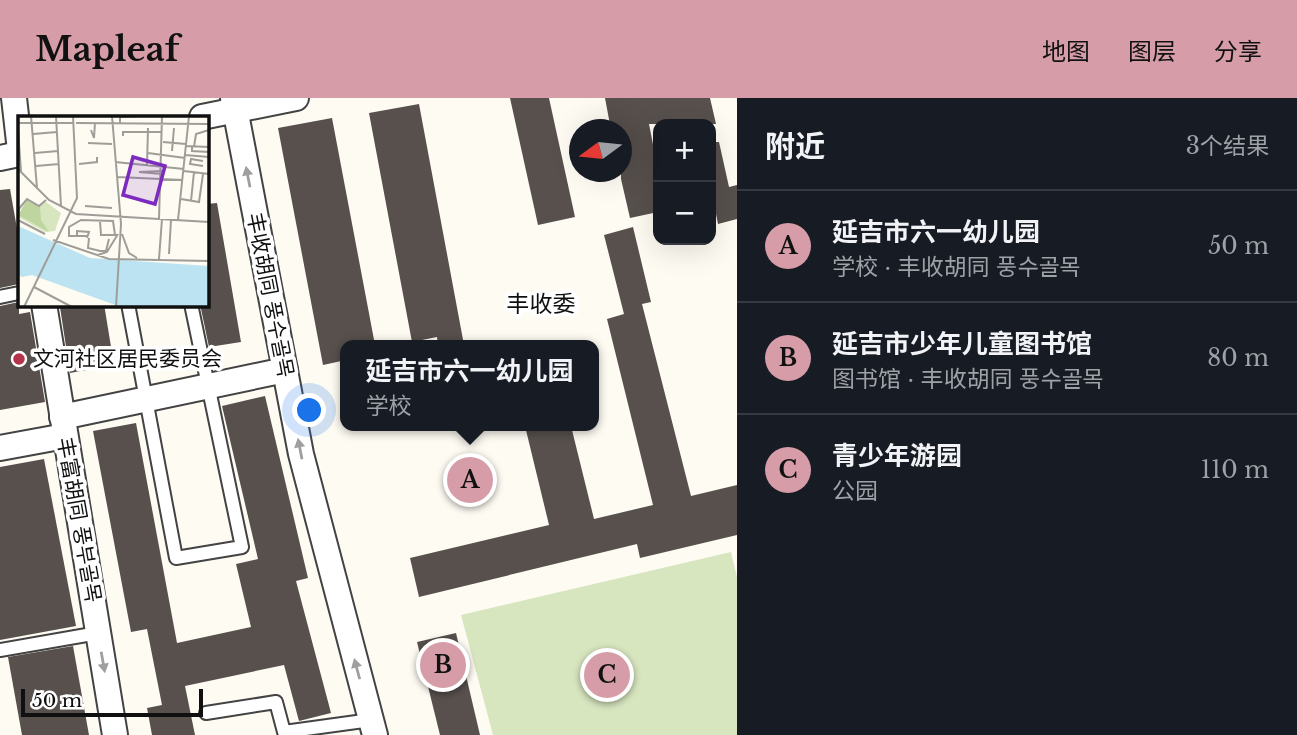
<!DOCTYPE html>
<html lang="zh">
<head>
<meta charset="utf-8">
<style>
	:root { --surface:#171b24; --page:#20242c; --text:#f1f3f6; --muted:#9ea1a6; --line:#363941; --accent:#d69da8 }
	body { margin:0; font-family:"Libre Baskerville","Noto Sans SC","Noto Sans KR",serif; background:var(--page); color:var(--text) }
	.controls { position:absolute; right:21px; top:21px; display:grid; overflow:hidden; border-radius:14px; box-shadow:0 7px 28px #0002 }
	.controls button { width:63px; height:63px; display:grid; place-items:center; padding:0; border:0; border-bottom:2px solid var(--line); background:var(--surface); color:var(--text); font:35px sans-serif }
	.compass { position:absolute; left:569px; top:21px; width:63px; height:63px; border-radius:50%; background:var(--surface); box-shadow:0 7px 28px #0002; rotate:255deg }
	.scale { position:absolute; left:21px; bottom:18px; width:182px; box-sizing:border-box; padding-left:7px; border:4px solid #101010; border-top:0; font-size:19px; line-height:24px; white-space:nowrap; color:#101010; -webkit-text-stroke:5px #fff; paint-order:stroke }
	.you { position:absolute; left:310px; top:313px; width:24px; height:24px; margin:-18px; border:5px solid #fff; border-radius:50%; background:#1a73e8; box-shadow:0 0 0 10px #1a73e833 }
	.badge { display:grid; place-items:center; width:46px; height:46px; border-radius:50%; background:var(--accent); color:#111; font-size:23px; font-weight:700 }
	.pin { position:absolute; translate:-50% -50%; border:4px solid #fff; box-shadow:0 2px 7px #0006 }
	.popup { position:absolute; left:340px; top:242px; width:259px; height:91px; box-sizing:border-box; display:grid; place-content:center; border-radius:14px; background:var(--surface); filter:drop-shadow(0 2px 5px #0005); font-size:23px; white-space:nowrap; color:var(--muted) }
	.popup b { font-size:26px; color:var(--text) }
	.popup::after { content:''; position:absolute; left:50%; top:100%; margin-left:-14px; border:14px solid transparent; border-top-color:var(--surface) }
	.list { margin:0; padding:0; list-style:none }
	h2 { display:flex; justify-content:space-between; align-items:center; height:91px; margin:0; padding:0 28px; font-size:30px }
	h2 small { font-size:23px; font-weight:400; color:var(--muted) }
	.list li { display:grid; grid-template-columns:46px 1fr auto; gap:21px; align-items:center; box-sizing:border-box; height:112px; padding:0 28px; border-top:2px solid var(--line) }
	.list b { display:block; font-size:26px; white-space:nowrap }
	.list p { margin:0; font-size:23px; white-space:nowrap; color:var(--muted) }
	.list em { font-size:23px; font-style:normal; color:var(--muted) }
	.map { position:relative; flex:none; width:737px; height:637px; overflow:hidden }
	header { display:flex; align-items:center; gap:42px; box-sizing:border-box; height:98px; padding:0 35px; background:var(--accent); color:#111 }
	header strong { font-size:33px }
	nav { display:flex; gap:38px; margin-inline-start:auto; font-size:24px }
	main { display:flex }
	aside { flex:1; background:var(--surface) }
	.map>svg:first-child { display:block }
	.green { fill:#d8e6bf }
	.building { fill:#57504d }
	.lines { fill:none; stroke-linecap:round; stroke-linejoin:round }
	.service-casing { stroke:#434343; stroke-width:16 }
	.minor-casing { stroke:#434343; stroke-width:28 }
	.service { stroke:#fff; stroke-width:12 }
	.minor { stroke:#fff; stroke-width:24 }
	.oneway { fill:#9f9f9f }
	.poi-dot { fill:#b43348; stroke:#fff; stroke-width:2.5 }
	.labels { text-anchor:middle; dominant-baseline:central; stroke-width:7; stroke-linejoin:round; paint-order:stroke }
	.street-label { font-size:21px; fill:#101010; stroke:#fff }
	.poi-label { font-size:21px; fill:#101010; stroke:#fff; text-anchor:start }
	.neighbourhood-label { font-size:23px; fill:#101010; stroke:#fff }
	.inset-road { fill:none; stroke:#9f9d98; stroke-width:2 }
	.view { fill:#7b2cbf; fill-opacity:0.15; stroke:#7b2cbf; stroke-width:3.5 }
	.inset-edge { fill:none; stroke:#101010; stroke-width:3.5 }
</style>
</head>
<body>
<header>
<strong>Mapleaf</strong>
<nav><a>地图</a><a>图层</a><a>分享</a></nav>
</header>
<main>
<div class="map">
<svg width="737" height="637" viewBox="0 0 737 637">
	<rect width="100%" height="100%" fill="#fefbf3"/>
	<path class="green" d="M731,454L737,479V637H493L461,517Z"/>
	<g class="building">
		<path d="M510,0H549L575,119L538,127Z"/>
		<path d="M605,0H710L716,26H649L658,72V114L630,120L621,81V32H611Z"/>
		<path d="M419,6L464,247H438L437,239L412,244L369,15Z"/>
		<path d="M332,20L375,247H346V262L323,267L278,30Z"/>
		<path d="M711,44H719L729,89L737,87V121L718,126L711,91Z"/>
		<path d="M10,91L19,142V186L0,190V92Z"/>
		<path d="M217,105L241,244L209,249L200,206H206V106Z"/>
		<path d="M633,129L651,204L642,206L691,398L737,387V437L640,460L637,446L419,499L410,460L549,427L525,328H571L594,421L653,407L607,221L624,216L604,137Z"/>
		<path d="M19,204V216L30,214L45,304L0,312V208Z"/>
		<path d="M72,206H104L114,267L70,275L60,209Z"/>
		<path d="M265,298L308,480L296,483L331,615L299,623L284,567L185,588L195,637H152L147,610L162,607L147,531L131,534L93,333L136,325L177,545L251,529L236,466L258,461L222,308Z"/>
		<path d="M44,361L76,528L0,542V369Z"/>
		<path d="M456,535L480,637H440L417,544Z"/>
		<path d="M73,548L89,637H22L8,559Z"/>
	</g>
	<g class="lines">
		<defs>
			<g id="service">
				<path d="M0,199L19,195"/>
				<path d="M128,206L176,460L242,449L191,206"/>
				<path d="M0,552L98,535"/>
				<path d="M206,615L276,604L284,634L371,622"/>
			</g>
			<g id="minor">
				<path d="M14,0L19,44"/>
				<path d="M233,0L301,356L375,637"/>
				<path d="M202,19L296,0"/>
				<path d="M0,60L19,56"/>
				<path d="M44,206L115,637"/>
				<path d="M62,319L285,272"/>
				<path d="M0,350L65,338"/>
			</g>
		</defs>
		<use href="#service" class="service-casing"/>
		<use href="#minor" class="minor-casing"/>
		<use href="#service" class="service"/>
		<use href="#minor" class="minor"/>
	</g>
	<defs><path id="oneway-solid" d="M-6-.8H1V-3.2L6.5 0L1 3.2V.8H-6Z" transform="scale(1.75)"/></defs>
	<g class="oneway">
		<use href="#oneway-solid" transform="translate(248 79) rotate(-101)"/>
		<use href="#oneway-solid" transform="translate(300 351) rotate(-101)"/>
		<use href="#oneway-solid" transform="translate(103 564) rotate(80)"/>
		<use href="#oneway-solid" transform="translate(357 571) rotate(-105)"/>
	</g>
	<circle class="poi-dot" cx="19" cy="261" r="7"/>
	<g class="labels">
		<g class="street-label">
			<text transform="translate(270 197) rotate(79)">丰收胡同 풍수골목</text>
			<text transform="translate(79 422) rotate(80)">丰富胡同 풍부골목</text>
		</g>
		<g class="poi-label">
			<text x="33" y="261">文河社区居民委员会</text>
		</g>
		<g class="neighbourhood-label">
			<text x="541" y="206">丰收委</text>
		</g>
	</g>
	<g transform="translate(18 18)">
		<rect width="191" height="191" fill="#fefbf3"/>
		<path d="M28,86L43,97L37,115L27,116L0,101V96Z" fill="#d8e6bf"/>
		<path d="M9,84L22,90L23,104L31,116L0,99Z" fill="#bed5a0"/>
		<path d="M0,110L72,142L191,150V190H100L14,159L4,161L0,159Z" fill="#bce3f1"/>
		<path class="inset-road" d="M13,0L19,72M38,0L43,90M94,0L103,108L98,191M0,7H55M58,7L191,8M102,7V1L124,0M0,14L3,55M73,14L76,22L77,7M15,18L39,16M105,20V16H144M145,26L168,28M70,27L94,28M168,30L191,31M174,31V35L191,36M176,31L178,18L191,14M154,35L156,12M17,37L40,35M130,37L167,42M167,39L191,41M97,46L166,53M61,48L79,46V41M129,49L130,12M18,50L41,48M185,50L172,48L173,43L185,45M0,53L31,84L58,98L191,106M166,55L191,58M144,58L121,56L144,55M99,61L165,64M163,83L181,86L185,58M173,85L176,56M67,90L94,92M0,94L9,83L21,90L28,84M141,103L144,0M0,104L27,118M160,104L171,0M82,105L83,119H99M104,118L111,137L119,142M59,119V115L71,116L69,122M70,120H51V111L63,104L95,105L97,119M71,122L70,132L82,135H88L91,123M35,124L91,143L191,145M151,138L153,104M80,139L89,136L100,118M141,143L144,103M16,171L54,191M6,191L59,82L55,0"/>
		<path class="view" d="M115,41L147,50L137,88L105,79Z"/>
		<rect width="191" height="191" class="inset-edge"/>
	</g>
</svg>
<div class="controls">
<button>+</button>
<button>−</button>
</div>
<svg class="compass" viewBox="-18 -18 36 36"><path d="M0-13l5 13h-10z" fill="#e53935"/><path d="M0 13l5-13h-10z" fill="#9ea1a6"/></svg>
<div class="scale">50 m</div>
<div class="you"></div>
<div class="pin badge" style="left:470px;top:382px">A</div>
<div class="popup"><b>延吉市六一幼儿园</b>学校</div>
<div class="pin badge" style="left:443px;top:567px">B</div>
<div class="pin badge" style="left:607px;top:577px">C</div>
</div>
<aside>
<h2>附近<small>3个结果</small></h2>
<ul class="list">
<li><span class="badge">A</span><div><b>延吉市六一幼儿园</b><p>学校 · 丰收胡同 풍수골목</p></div><em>50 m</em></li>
<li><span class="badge">B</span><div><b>延吉市少年儿童图书馆</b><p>图书馆 · 丰收胡同 풍수골목</p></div><em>80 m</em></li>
<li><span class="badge">C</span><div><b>青少年游园</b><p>公园</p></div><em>110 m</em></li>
</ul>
</aside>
</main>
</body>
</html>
